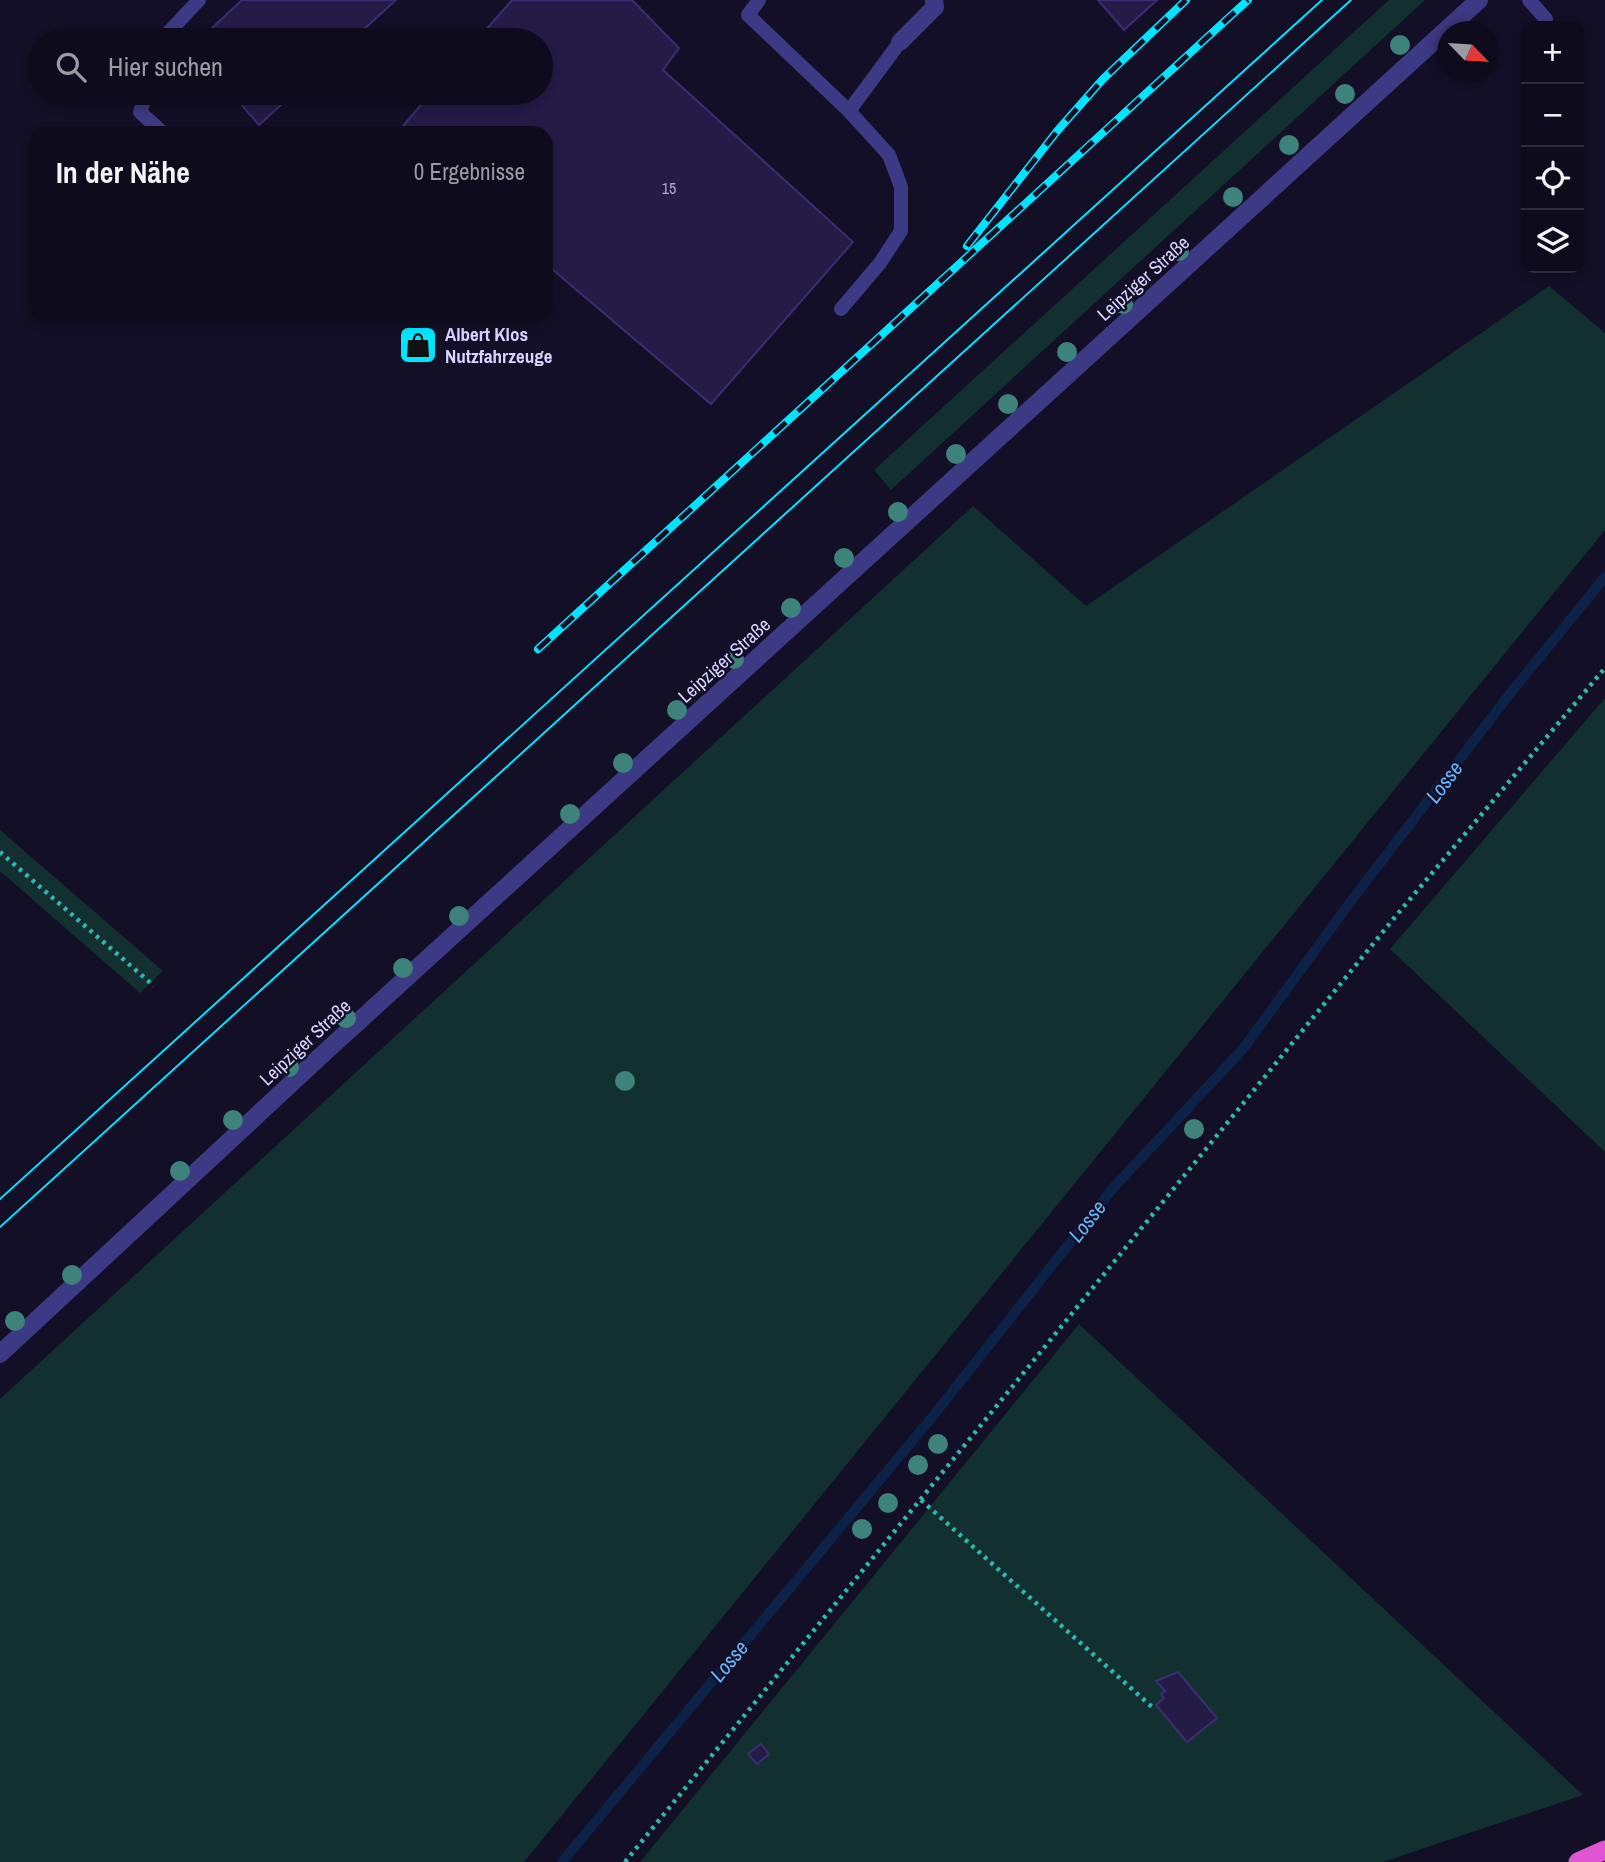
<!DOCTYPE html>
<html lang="de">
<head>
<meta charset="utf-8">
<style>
	:root { --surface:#0e0b1c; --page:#1c1929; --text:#f1f3f6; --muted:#9b9ba3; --line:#2e2b3b }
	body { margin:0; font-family:"Archivo Narrow",sans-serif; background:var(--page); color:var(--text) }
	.controls { position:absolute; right:21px; top:21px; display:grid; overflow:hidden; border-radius:14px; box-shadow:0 4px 10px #0003 }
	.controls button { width:63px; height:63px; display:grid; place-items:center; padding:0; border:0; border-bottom:2px solid var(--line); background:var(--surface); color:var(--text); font:35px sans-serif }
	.compass { position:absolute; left:1437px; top:21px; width:63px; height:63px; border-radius:50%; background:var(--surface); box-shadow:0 4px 10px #0003; rotate:115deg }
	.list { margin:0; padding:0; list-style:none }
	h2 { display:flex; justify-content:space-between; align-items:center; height:91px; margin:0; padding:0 28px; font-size:30px }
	h2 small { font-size:23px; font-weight:400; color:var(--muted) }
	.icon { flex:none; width:38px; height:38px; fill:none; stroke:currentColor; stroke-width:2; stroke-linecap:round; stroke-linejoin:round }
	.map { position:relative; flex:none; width:1605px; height:1862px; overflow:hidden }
	.search { position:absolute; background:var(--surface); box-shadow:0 4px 10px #0003; left:28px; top:28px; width:525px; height:77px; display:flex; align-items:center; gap:18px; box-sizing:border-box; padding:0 24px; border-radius:38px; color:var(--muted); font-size:26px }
	.panel { position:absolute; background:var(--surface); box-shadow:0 4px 10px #0003; left:28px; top:126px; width:525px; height:196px; border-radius:21px }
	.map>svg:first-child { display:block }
	.green { fill:#12302f }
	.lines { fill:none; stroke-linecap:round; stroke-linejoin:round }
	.stream { stroke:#0c2248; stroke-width:10 }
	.building { fill:#241b47; stroke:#3b2d73; stroke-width:2 }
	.path { stroke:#2fb8b0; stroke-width:4.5; stroke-dasharray:3.5 5; stroke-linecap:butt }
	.service { stroke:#3d3a85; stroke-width:14 }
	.minor { stroke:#3d3a85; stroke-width:18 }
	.trunk { stroke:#e055d1; stroke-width:19 }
	.tram { stroke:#00e5ff; stroke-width:2 }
	.rail-casing { stroke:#00e5ff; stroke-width:8 }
	.rail { stroke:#130f26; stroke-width:5; stroke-dasharray:16; stroke-linecap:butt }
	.tree { fill:#3d827b }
	.labels { text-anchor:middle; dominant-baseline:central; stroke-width:5; stroke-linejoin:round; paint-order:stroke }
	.number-label { font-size:16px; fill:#aca6d1 }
	.street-label { font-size:19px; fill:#d9d4ff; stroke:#130f26 }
	.poi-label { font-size:19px; font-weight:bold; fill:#d9d4ff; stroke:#130f26; text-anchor:start }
	.water-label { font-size:21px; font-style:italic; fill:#62b6ff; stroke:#130f26 }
</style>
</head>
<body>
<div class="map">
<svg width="1605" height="1862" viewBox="0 0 1605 1862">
	<rect width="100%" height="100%" fill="#130f26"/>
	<g class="green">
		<path d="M1389,0H1425L891,490L874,470Z"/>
		<path d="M1549,286L1605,333V530L524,1862H0V1399L973,506L1086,606Z"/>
		<path d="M1605,698V1152L1390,949Z"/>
		<path d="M0,830L163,971L140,993L0,871Z"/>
		<path d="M1079,1324L1583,1795L1383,1862H640Z"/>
	</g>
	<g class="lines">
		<path class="stream" d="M562,1862L933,1416L1114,1187L1243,1049L1351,901L1512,691L1605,577"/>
	</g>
	<g class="building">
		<path d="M242,0H396L352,40H199Z"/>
		<path d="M512,0H632L679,48L663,70L853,242L711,404L546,264V133H397L431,93H541V40H477Z"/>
		<path d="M1098,0H1157L1124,30Z"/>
		<path d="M231,93H294L259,125Z"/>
		<path d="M1178,1672L1217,1718L1187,1742L1156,1705L1164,1698L1161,1694L1165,1691L1156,1681Z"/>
		<path d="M761,1744L769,1754L757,1764L748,1754Z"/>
	</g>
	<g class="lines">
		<g class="path">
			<path d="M0,852L154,986"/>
			<path d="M921,1500L1152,1707"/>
			<path d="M625,1862L1395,917L1605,668"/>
		</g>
		<g class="service">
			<path d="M759,0L748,15L849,111"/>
			<path d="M1529,0L1546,19"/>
			<path d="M165,40L167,34L199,0"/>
			<path d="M147,93L140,112L163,133"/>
			<path d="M841,309L880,263L901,231V187L889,155L849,111L900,42"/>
		</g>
		<g class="minor">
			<path d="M900,42L935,7L934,0"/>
			<path d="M0,1354L324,1053L1479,0"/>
		</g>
		<path class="trunk" d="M1578,1862L1605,1850"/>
		<g class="tram">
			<path d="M0,1199L1322,0"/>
			<path d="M0,1227L1351,0"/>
		</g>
		<defs>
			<g id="rail">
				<path d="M967,246L1058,130L1103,79L1186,0"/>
				<path d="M538,649L1248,0"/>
			</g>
		</defs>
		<use href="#rail" class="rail-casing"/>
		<use href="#rail" class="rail"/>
	</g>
	<g class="tree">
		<circle cx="1400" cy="45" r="10"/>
		<circle cx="1345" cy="94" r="10"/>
		<circle cx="1289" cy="145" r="10"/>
		<circle cx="1233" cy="197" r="10"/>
		<circle cx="1179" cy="251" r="10"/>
		<circle cx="1123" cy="304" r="10"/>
		<circle cx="1067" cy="352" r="10"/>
		<circle cx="1008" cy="404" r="10"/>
		<circle cx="956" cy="454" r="10"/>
		<circle cx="898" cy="512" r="10"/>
		<circle cx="844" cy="558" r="10"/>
		<circle cx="791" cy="608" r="10"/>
		<circle cx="734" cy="659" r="10"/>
		<circle cx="677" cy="710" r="10"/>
		<circle cx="623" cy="763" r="10"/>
		<circle cx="570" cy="814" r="10"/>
		<circle cx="459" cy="916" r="10"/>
		<circle cx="403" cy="968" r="10"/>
		<circle cx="346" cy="1018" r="10"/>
		<circle cx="289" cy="1067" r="10"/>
		<circle cx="625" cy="1081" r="10"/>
		<circle cx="233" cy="1120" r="10"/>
		<circle cx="1194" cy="1129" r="10"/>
		<circle cx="180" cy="1171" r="10"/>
		<circle cx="72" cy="1275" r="10"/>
		<circle cx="15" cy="1321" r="10"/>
		<circle cx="938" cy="1444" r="10"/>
		<circle cx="918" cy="1465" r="10"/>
		<circle cx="888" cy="1503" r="10"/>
		<circle cx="862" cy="1529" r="10"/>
	</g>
	<defs>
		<symbol id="shop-square" viewBox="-11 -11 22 22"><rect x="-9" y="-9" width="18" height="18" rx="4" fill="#00e5ff" stroke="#130f26"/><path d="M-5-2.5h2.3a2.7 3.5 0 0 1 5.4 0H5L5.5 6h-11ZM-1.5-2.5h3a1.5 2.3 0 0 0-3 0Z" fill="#111"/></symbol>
	</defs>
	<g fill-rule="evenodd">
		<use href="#shop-square" x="396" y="323" width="44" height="44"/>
	</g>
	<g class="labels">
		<g class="number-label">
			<text x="669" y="188">15</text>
		</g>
		<g class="street-label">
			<text transform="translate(1143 278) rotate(-42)">Leipziger Straße</text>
			<text transform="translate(724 660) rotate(-42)">Leipziger Straße</text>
			<text transform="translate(305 1042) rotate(-43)">Leipziger Straße</text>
		</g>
		<g class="poi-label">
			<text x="445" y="334">Albert Klos<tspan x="445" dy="22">Nutzfahrzeuge</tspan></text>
		</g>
		<g class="water-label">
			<text transform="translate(1444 782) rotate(-53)">Losse</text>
			<text transform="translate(1087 1221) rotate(-52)">Losse</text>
			<text transform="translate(729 1661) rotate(-50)">Losse</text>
		</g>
	</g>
</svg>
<div class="controls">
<button>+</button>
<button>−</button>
<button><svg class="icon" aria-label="locate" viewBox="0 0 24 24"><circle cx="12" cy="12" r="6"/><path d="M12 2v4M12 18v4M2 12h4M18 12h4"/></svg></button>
<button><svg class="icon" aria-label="layers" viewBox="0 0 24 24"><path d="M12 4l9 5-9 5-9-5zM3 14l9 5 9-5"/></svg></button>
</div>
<svg class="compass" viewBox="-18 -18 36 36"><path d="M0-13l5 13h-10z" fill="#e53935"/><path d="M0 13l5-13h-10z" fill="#9b9ba3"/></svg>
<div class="search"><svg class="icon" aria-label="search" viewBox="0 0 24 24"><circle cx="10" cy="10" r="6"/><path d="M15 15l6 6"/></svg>Hier suchen</div>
<section class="panel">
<h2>In der Nähe<small>0 Ergebnisse</small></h2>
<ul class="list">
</ul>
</section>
</div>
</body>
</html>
